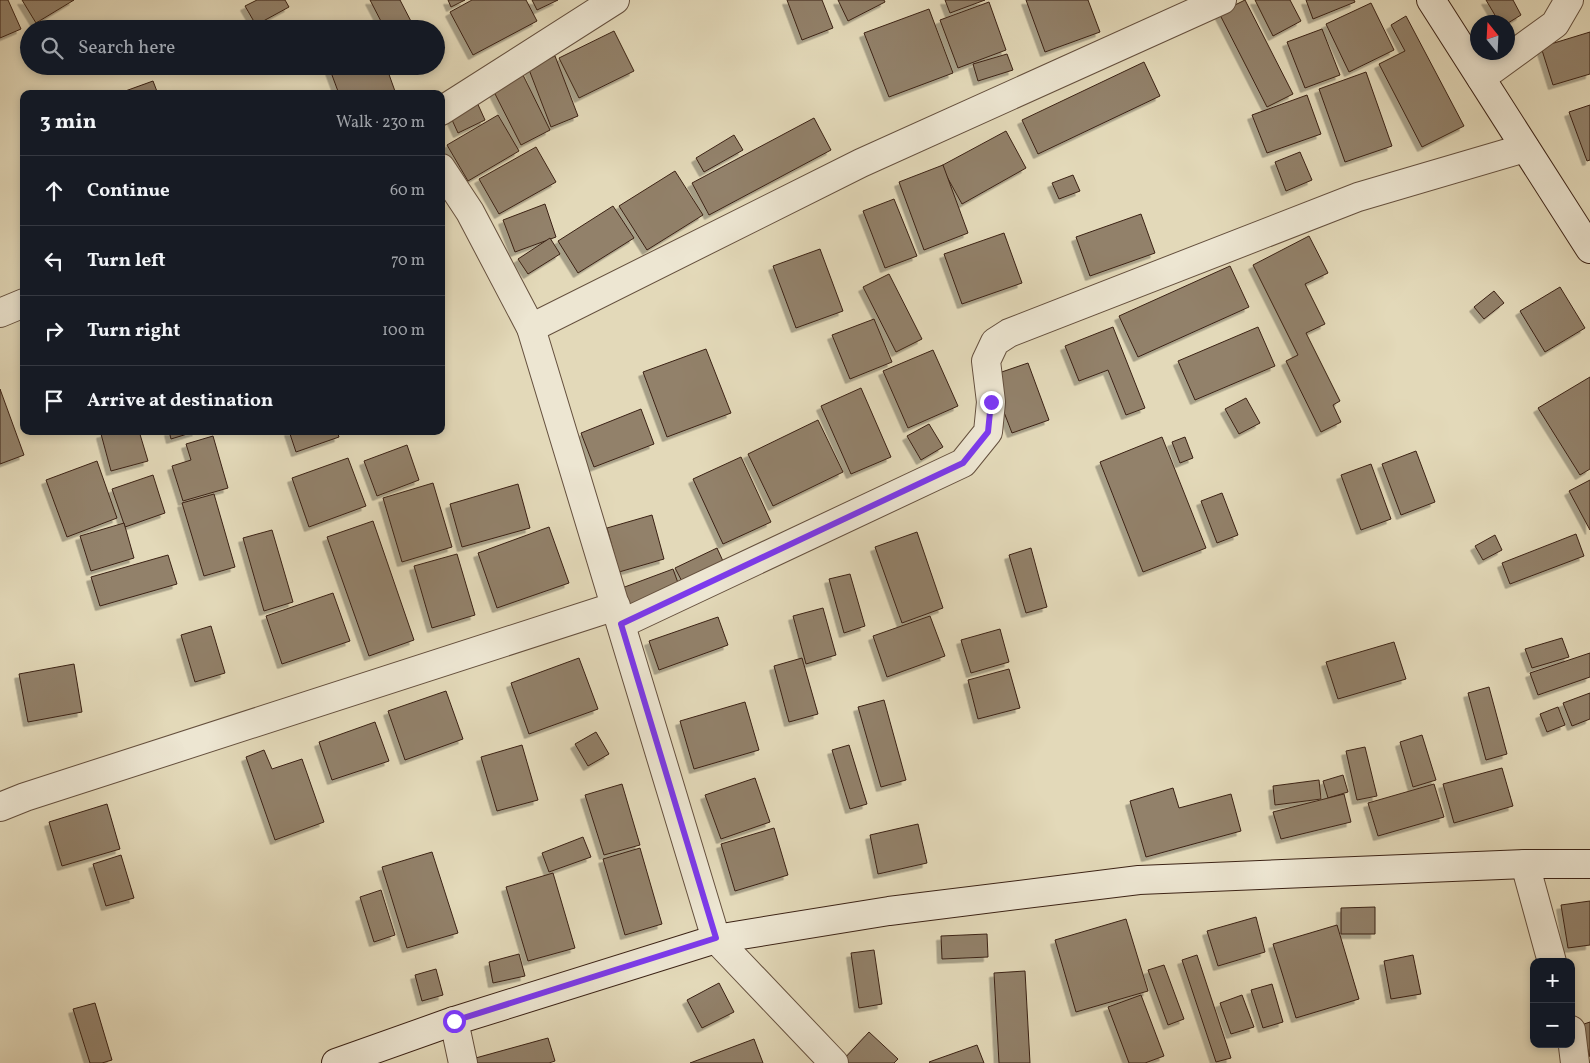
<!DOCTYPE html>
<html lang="en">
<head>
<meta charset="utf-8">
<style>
	:root { --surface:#171b24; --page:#242831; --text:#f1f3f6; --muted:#9ea1a6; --line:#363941 }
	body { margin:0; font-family:Vollkorn,serif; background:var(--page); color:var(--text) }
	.controls { position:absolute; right:15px; bottom:15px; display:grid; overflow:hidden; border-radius:10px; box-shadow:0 2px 8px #0003 }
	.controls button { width:45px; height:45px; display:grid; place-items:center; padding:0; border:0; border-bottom:1px solid var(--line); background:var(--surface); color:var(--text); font:25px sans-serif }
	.compass { position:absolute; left:1470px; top:15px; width:45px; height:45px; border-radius:50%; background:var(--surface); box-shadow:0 2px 8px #0003; rotate:342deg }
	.stop { position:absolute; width:15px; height:15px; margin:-11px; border:4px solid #7c3aed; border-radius:50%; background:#fff }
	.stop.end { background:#7c3aed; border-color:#fff; box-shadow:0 1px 5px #0008 }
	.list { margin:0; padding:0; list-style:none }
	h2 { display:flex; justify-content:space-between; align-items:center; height:65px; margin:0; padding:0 20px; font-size:21px }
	h2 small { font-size:16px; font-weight:400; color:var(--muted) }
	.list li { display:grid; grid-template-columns:32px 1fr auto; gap:15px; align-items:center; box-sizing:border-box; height:70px; padding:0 20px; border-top:1px solid var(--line) }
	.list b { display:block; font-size:19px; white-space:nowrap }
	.list em { font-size:16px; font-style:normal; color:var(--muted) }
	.icon { flex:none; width:28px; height:28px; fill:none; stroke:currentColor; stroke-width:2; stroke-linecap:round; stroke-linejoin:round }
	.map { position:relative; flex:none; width:1590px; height:1063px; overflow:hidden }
	.search { position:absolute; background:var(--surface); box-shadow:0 2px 8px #0003; left:20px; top:20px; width:425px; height:55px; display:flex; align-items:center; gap:12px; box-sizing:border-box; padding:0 18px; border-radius:28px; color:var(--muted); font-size:19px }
	.panel { position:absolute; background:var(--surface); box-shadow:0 2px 8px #0003; left:20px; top:90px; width:425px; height:345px; border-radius:10px }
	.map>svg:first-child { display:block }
	.building { fill:#92816a; stroke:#3b2215; filter:url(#shadow) }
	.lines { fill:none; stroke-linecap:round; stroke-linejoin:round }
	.street-casing { stroke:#65503e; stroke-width:30 }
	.secondary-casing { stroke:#3b2215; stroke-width:30 }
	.street { stroke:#ede6d2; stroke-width:28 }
	.secondary { stroke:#ede6d2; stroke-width:28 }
	.route { stroke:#7c3aed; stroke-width:6 }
</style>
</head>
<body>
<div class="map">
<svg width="1590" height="1063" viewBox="0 0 1590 1063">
	<defs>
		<filter id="shadow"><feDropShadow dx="-4.5" dy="4.5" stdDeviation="0" flood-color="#0004"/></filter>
	</defs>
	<rect width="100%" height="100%" fill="#e3d9b9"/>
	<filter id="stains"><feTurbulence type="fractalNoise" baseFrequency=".004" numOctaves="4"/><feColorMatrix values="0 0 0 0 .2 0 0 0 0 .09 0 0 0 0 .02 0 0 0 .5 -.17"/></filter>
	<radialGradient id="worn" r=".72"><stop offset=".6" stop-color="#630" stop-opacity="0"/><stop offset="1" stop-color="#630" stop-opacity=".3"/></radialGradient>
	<g class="building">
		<path d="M0,0H8L21,29L0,38Z"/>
		<path d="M22,0H74L36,23Z"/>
		<path d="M257,0H285L289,7L256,25L245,6Z"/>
		<path d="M370,0H400L415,29H385Z"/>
		<path d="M448,0H465L451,7Z"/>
		<path d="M472,0H526L537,21L473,55L450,12Z"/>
		<path d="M532,0H558L537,10Z"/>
		<path d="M787,0H822L833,28L802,40Z"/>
		<path d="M838,0H884L885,2L848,21Z"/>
		<path d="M945,0H985L950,13Z"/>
		<path d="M1026,0H1088L1100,32L1045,52Z"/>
		<path d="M1245,0L1293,94L1267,107L1219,13Z"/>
		<path d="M1255,0H1290L1301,21L1273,36Z"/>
		<path d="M1306,0H1354L1355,2L1313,19Z"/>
		<path d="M1486,0H1513L1521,15L1508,23L1499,22Z"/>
		<path d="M989,2L1006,50L958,68L940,20Z"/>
		<path d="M1371,3L1394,50L1349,72L1326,24Z"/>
		<path d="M929,9L953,73L889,97L864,33Z"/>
		<path d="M1406,16L1464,126L1422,147L1379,64L1405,51L1391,25Z"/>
		<path d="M1322,29L1340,75L1305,88L1287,42Z"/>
		<path d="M614,31L634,71L579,98L559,58Z"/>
		<path d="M1590,32V74L1553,85L1541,47Z"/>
		<path d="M1007,54L1013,70L978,81L973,64Z"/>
		<path d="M555,56L578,116L551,127L528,67Z"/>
		<path d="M1144,62L1160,96L1038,154L1022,120Z"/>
		<path d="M386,66L396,94H339L329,67Z"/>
		<path d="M1366,72L1392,146L1345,162L1319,89Z"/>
		<path d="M522,73L550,130L521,145L492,88Z"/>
		<path d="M153,81L158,94H117Z"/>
		<path d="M1307,95L1321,134L1267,153L1252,115Z"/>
		<path d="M475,98L485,120L458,133L448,111Z"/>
		<path d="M1590,105V160L1587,161L1569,112Z"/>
		<path d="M498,115L519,151L468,181L447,145Z"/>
		<path d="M814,118L831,150L709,215L692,183Z"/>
		<path d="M1006,131L1026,168L962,204L941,166Z"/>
		<path d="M734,135L743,150L704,172L696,158Z"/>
		<path d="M536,147L556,182L499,214L479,179Z"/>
		<path d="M1300,152L1312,180L1286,191L1275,162Z"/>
		<path d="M943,165L968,233L924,250L899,182Z"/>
		<path d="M675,171L703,215L647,250L619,206Z"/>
		<path d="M1073,175L1080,191L1059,199L1052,183Z"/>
		<path d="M894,199L917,256L885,268L863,211Z"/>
		<path d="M545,204L556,237L515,252L503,220Z"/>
		<path d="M613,206L634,238L578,273L558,241Z"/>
		<path d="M1141,214L1155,253L1090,276L1076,237Z"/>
		<path d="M1004,233L1022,283L962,304L944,254Z"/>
		<path d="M1309,236L1328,273L1305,284L1325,324L1306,333L1340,401L1333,405L1341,422L1321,432L1286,361L1298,355L1253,265Z"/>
		<path d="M550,238L560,254L528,274L518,259Z"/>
		<path d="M820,249L843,311L796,328L773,266Z"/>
		<path d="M1230,266L1249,307L1138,357L1119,316Z"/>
		<path d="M889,274L922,339L896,352L863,287Z"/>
		<path d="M1560,287L1585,328L1545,352L1520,311Z"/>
		<path d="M1494,291L1504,303L1484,319L1474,307Z"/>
		<path d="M874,319L892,362L850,379L832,335Z"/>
		<path d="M1113,327L1145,408L1126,415L1108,370L1079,381L1065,346Z"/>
		<path d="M1258,327L1275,366L1195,400L1178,361Z"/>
		<path d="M706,349L731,413L667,437L643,372Z"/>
		<path d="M933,350L958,406L908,428L883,371Z"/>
		<path d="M1028,363L1049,420L1012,433L990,376Z"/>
		<path d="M1590,377V469L1580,475L1538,408Z"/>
		<path d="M861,388L891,457L851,474L821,406Z"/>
		<path d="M0,389L24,455L0,464Z"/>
		<path d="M1246,398L1260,423L1239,434L1225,409Z"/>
		<path d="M641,409L654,444L594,467L581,433Z"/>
		<path d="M818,420L843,472L773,506L748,454Z"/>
		<path d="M929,424L943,447L921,460L907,436Z"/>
		<path d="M111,431H139L148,461L111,471L101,434Z"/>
		<path d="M169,431H197L171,439Z"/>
		<path d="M289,431H337L339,437L296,452Z"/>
		<path d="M213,436L228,488L183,501L172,466L191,460L186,444Z"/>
		<path d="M1162,437L1206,548L1143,572L1100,462Z"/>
		<path d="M1185,437L1193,458L1180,463L1172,442Z"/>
		<path d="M407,445L419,480L377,496L364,461Z"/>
		<path d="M1416,451L1435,502L1401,515L1382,464Z"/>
		<path d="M741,457L771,522L723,544L693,479Z"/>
		<path d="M348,458L366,506L309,527L292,478Z"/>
		<path d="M97,461L117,518L67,537L46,480Z"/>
		<path d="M1371,464L1391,519L1361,530L1341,475Z"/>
		<path d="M153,475L165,513L125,527L112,489Z"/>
		<path d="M1590,480V530L1569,491Z"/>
		<path d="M433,483L452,547L402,562L383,498Z"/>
		<path d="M518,484L530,528L462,547L450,504Z"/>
		<path d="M1222,493L1238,535L1217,543L1201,501Z"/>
		<path d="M214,494L235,567L204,576L182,503Z"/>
		<path d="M652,515L664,559L619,572L607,528Z"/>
		<path d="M373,521L414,640L369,656L327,537Z"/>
		<path d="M124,523L134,558L91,571L80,536Z"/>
		<path d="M549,527L569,583L497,608L478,553Z"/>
		<path d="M272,530L293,602L264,611L243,538Z"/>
		<path d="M917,532L943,608L902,623L875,547Z"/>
		<path d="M1576,534L1584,556L1510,584L1502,563Z"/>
		<path d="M1495,535L1502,550L1483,560L1475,546Z"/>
		<path d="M717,548L728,572L687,591L675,568Z"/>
		<path d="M1031,548L1047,607L1026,613L1009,555Z"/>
		<path d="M457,554L475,615L432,628L414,566Z"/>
		<path d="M168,555L177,584L100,606L91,577Z"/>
		<path d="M673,569L682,594L631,613L622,588Z"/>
		<path d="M850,574L865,626L844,633L829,579Z"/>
		<path d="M333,593L350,641L282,664L266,616Z"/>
		<path d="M823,608L836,655L806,664L793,616Z"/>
		<path d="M930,616L945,656L887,677L873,636Z"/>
		<path d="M718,617L728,645L659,670L649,641Z"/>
		<path d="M211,626L225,673L195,682L181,635Z"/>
		<path d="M1000,629L1009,662L971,673L961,640Z"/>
		<path d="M1562,638L1569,657L1532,668L1525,649Z"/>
		<path d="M1394,642L1406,679L1338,699L1326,662Z"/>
		<path d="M1590,653V677L1538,695L1530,673Z"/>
		<path d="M579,658L598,709L529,734L511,683Z"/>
		<path d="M802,658L818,714L789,722L774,666Z"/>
		<path d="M74,664L82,712L28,722L19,674Z"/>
		<path d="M1009,669L1020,708L978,719L968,680Z"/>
		<path d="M1489,687L1507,754L1486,760L1468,693Z"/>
		<path d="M446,691L463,739L405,760L388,711Z"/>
		<path d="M1590,693V719L1572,726L1563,703Z"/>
		<path d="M884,700L906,780L881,787L858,707Z"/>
		<path d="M745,702L759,750L694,769L680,721Z"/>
		<path d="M1558,707L1565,725L1547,732L1540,714Z"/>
		<path d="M375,722L389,761L332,780L319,742Z"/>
		<path d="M596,732L609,754L588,766L575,744Z"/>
		<path d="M1422,735L1436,780L1413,787L1400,742Z"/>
		<path d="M522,745L538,800L497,811L481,757Z"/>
		<path d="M849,745L867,804L850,809L832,750Z"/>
		<path d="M1365,747L1377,796L1357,800L1346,751Z"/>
		<path d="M264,750L272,769L302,759L324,822L275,840L246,757Z"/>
		<path d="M1502,768L1513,806L1454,823L1443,784Z"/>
		<path d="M1343,775L1348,792L1328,798L1323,781Z"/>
		<path d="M755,778L770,822L721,839L705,795Z"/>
		<path d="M1319,780L1321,799L1275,805L1273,786Z"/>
		<path d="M622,784L640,845L604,855L585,795Z"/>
		<path d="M1434,784L1444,817L1378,836L1368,803Z"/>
		<path d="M1173,788L1179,808L1231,794L1241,831L1146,857L1130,801Z"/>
		<path d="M1344,794L1351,822L1281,839L1273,812Z"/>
		<path d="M107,804L120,849L62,866L49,822Z"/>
		<path d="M918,824L927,863L878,874L870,835Z"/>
		<path d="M774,828L788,875L735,891L721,844Z"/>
		<path d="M583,837L591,857L549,872L542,853Z"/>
		<path d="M640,848L662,924L625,935L603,859Z"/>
		<path d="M432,852L458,933L407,948L382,867Z"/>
		<path d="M121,855L134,898L106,906L93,864Z"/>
		<path d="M553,873L575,948L528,961L506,887Z"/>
		<path d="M381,890L395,935L374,942L360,897Z"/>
		<path d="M1590,901V945L1568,948L1561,905Z"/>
		<path d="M1375,907V934H1341V908Z"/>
		<path d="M1256,917L1265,952L1218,966L1207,931Z"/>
		<path d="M1126,919L1148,991L1076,1012L1055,940Z"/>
		<path d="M1337,925L1359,999L1296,1018L1273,944Z"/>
		<path d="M987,934L988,957L942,959L941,936Z"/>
		<path d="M874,950L882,1004L859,1008L851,953Z"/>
		<path d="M519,954L525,976L493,983L489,962Z"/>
		<path d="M1197,955L1231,1058L1216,1062L1182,960Z"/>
		<path d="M1413,955L1421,994L1391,999L1384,961Z"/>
		<path d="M1164,965L1184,1019L1168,1025L1148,970Z"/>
		<path d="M436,969L443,995L422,1001L415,975Z"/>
		<path d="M1025,971L1030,1063H999L994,973Z"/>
		<path d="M719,983L734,1012L702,1028L687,1000Z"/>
		<path d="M1272,984L1283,1022L1263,1028L1251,990Z"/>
		<path d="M1141,995L1164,1056L1145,1063H1129L1108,1007Z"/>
		<path d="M1242,995L1254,1027L1231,1034L1220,1003Z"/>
		<path d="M95,1003L112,1060L102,1063H90L73,1009Z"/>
		<path d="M1590,1022V1057L1581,1025Z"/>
		<path d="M869,1032L898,1059L894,1063H847L843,1060Z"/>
		<path d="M548,1038L555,1061L549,1063H473L472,1059Z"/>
		<path d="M754,1039L763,1063H690Z"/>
		<path d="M977,1045L984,1063H930L929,1062Z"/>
	</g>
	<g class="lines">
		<defs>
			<g id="street">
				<path d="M1481,78L1555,24L1569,0"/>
				<path d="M441,111L615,0"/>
				<path d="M441,168L470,212L531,328L716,939L834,1063"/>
				<path d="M0,313L24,303"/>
				<path d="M531,328L861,163L1222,0"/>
				<path d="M621,624L963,463L988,432L991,402L986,361L995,342L1009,333L1358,197L1525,148"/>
				<path d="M0,807L25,797L616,606"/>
				<path d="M1525,864L1552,962"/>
				<path d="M454,1021L463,1063"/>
				<path d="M1571,1030L1575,1063"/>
			</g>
			<g id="secondary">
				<path d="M1431,0L1590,249"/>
				<path d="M336,1063L454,1021L716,939L889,911L1139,880L1525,864H1590"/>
			</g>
		</defs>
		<use href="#street" class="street-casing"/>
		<use href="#secondary" class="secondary-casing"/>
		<use href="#street" class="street"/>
		<use href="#secondary" class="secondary"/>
	</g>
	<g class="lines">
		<path class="route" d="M454,1021L716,938L621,624L963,463L988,432L991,402"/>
	</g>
	<rect width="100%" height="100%" filter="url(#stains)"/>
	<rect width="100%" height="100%" fill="url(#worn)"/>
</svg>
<div class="controls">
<button>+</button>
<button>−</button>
</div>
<svg class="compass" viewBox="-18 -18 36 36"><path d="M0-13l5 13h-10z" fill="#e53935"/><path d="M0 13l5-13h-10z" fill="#9ea1a6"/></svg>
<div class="stop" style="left:454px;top:1021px"></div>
<div class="stop end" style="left:991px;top:402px"></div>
<div class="search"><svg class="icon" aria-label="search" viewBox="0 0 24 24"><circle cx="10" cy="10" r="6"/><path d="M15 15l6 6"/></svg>Search here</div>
<section class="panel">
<h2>3 min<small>Walk · 230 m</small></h2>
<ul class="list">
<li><svg class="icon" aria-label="ahead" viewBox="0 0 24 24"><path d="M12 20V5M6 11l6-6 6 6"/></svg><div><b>Continue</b></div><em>60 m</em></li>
<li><svg class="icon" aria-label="left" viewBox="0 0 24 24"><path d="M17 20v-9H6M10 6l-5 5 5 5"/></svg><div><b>Turn left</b></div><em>70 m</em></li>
<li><svg class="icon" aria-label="right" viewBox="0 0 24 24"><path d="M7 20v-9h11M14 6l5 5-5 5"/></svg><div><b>Turn right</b></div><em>100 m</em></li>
<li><svg class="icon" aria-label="arrive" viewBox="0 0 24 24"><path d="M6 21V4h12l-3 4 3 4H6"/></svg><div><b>Arrive at destination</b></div></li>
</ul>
</section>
</div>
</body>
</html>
